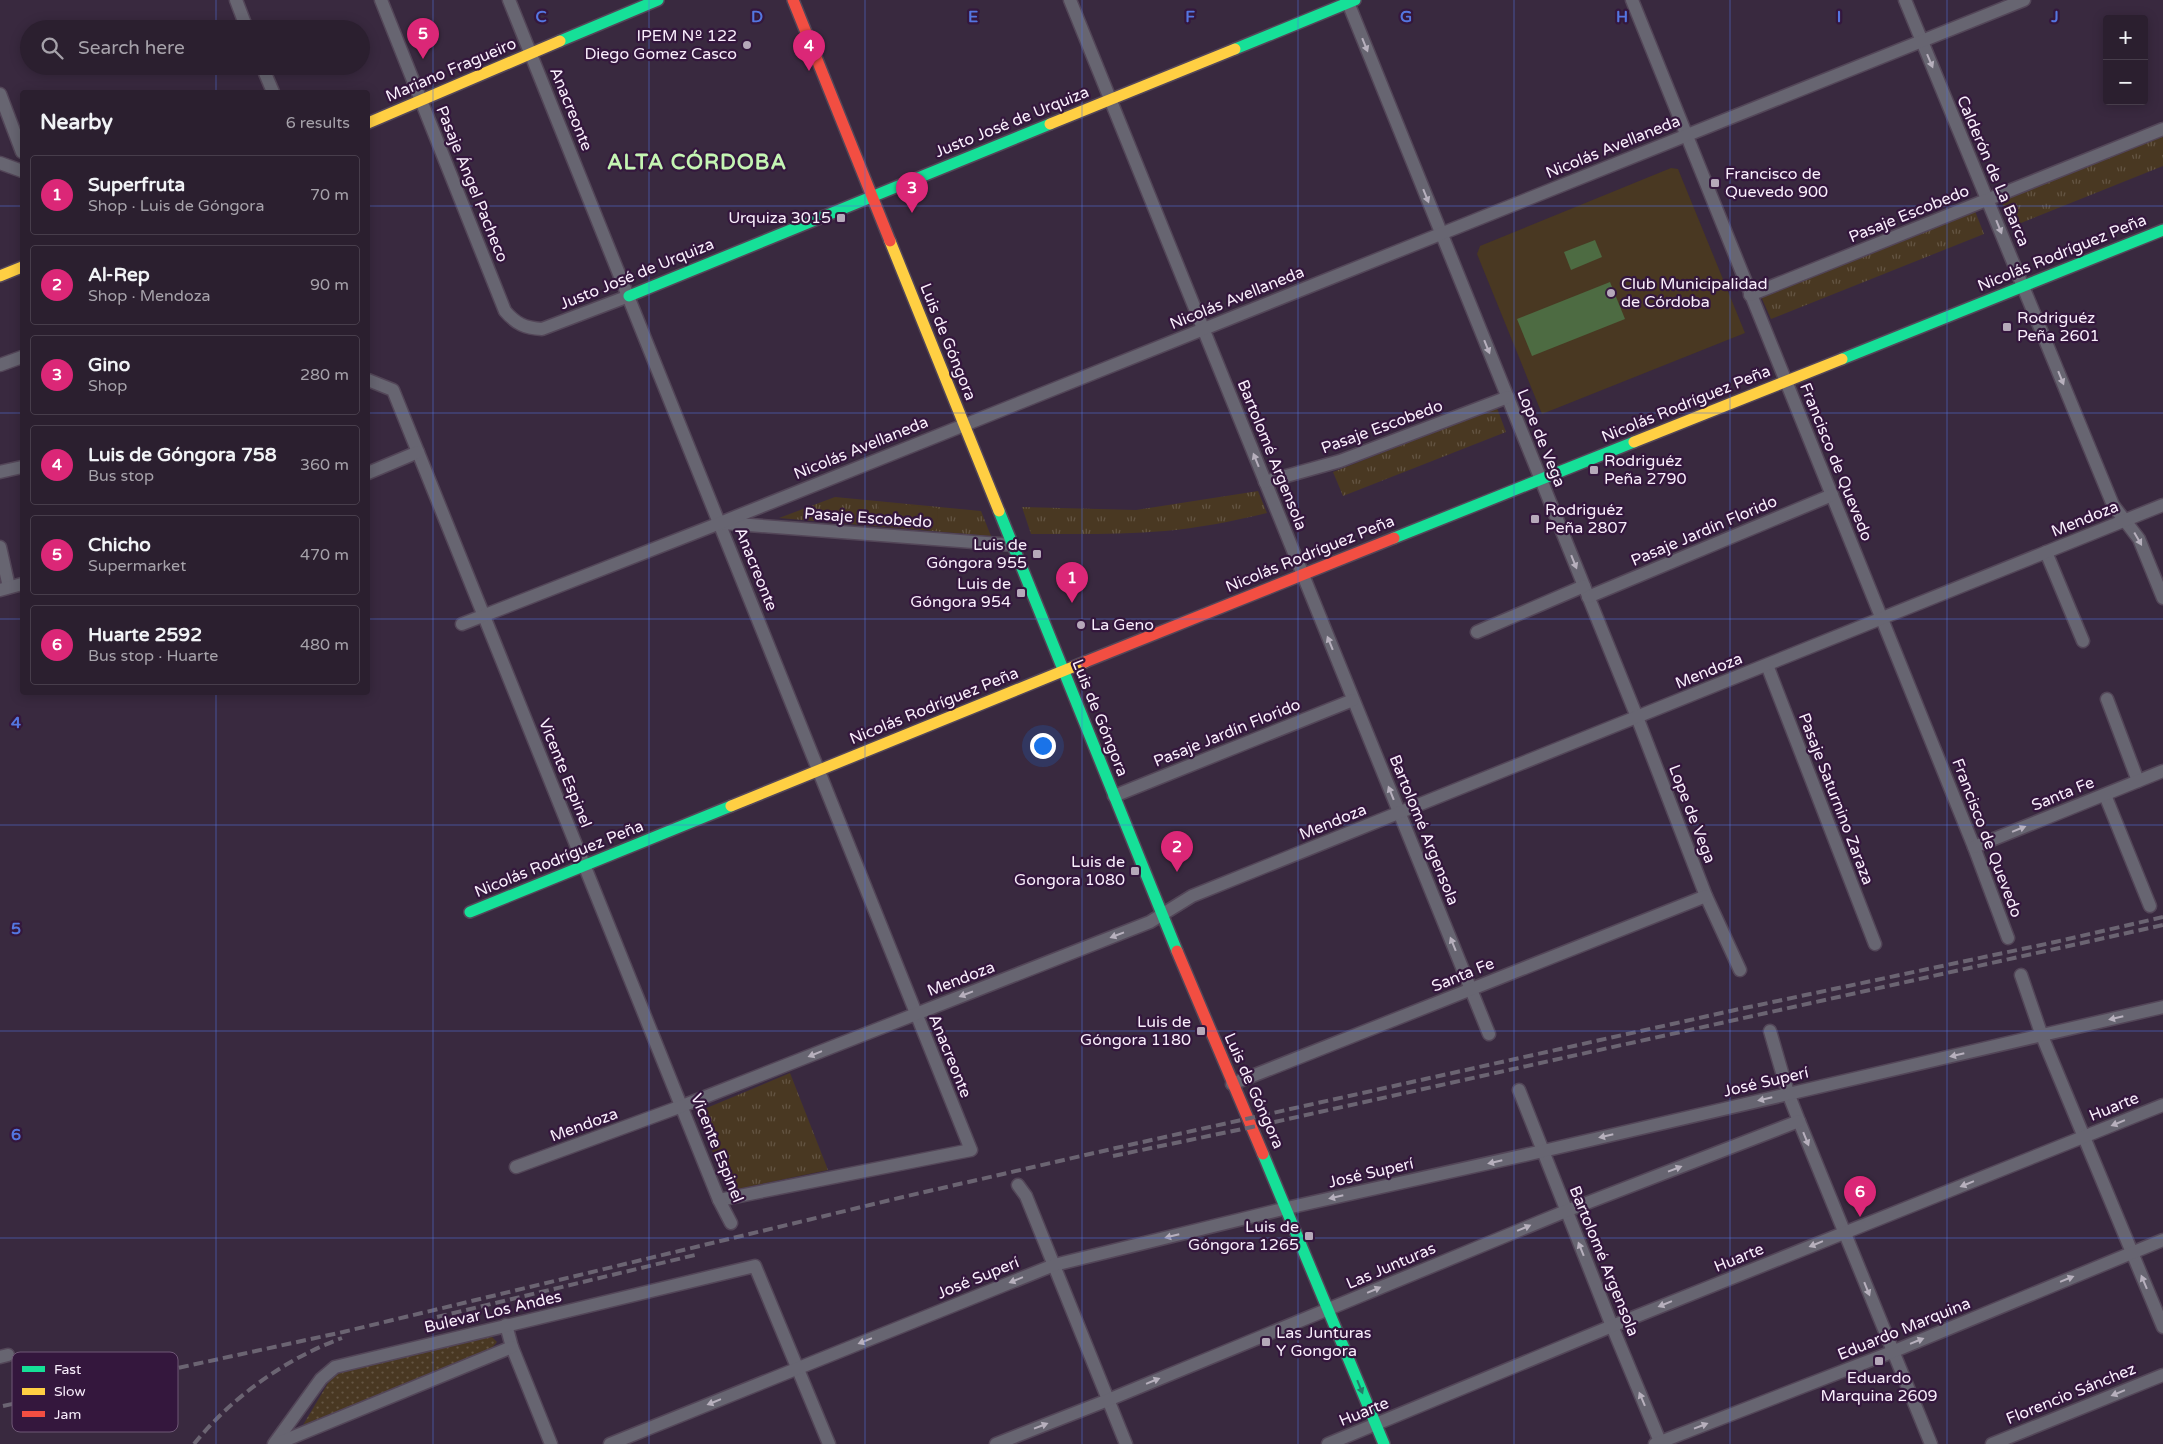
<!DOCTYPE html>
<html lang="en">
<head>
<meta charset="utf-8">
<style>
	:root { --surface:#2b1f2f; --page:#332737; --text:#f1f3f6; --muted:#a6a2aa; --line:#473d4b; --accent:#db2777 }
	body { margin:0; font-family:"Varela Round",sans-serif; background:var(--page); color:var(--text) }
	.controls { position:absolute; right:15px; top:15px; display:grid; overflow:hidden; border-radius:5px; box-shadow:0 2px 12px #0003 }
	.controls button { width:45px; height:45px; display:grid; place-items:center; padding:0; border:0; border-bottom:1px solid var(--line); background:var(--surface); color:var(--text); font:25px sans-serif }
	.you { position:absolute; left:1042px; top:745px; width:18px; height:18px; margin:-12px; border:4px solid #fff; border-radius:50%; background:#1a73e8; box-shadow:0 0 0 8px #1a73e833 }
	.badge { display:grid; place-items:center; width:32px; height:32px; border-radius:50%; background:var(--accent); color:#fff; font-size:16px; font-weight:700 }
	.pin { position:absolute; translate:-50% -41px; filter:drop-shadow(0 1px 2px #0008) }
	.pin::after { content:''; position:absolute; top:26px; width:18px; height:15px; background:inherit; clip-path:polygon(0 0,100% 0,50% 100%) }
	.list { margin:0; padding:0; list-style:none }
	h2 { display:flex; justify-content:space-between; align-items:center; height:65px; margin:0; padding:0 20px; font-size:21px }
	h2 small { font-size:16px; font-weight:400; color:var(--muted) }
	.list li { display:grid; grid-template-columns:32px 1fr auto; gap:15px; align-items:center; box-sizing:border-box; height:80px; margin:0 10px 10px; padding:0 10px; border:1px solid var(--line); border-radius:5px }
	.list b { display:block; font-size:19px; white-space:nowrap }
	.list p { margin:0; font-size:16px; white-space:nowrap; color:var(--muted) }
	.list em { font-size:16px; font-style:normal; color:var(--muted) }
	.icon { flex:none; width:28px; height:28px; fill:none; stroke:currentColor; stroke-width:2; stroke-linecap:round; stroke-linejoin:round }
	.map { position:relative; flex:none; width:2163px; height:1444px; overflow:hidden }
	.search { position:absolute; background:var(--surface); box-shadow:0 2px 12px #0003; left:20px; top:20px; width:350px; height:55px; display:flex; align-items:center; gap:12px; box-sizing:border-box; padding:0 18px; border-radius:28px; color:var(--muted); font-size:19px }
	.panel { position:absolute; background:var(--surface); box-shadow:0 2px 12px #0003; left:20px; top:90px; width:350px; height:605px; border-radius:5px }
	.map>svg:first-child { display:block }
	.grass { fill:url(#grass-dots) }
	.park { fill:url(#park-tufts) }
	.garden { fill:#493822 }
	.water { fill:#4d6b42 }
	.lines { fill:none; stroke-linecap:round; stroke-linejoin:round }
	.street-casing { stroke:#534658; stroke-width:15 }
	.fast-casing { stroke:#534658; stroke-width:14 }
	.slow-casing { stroke:#534658; stroke-width:14 }
	.jam-casing { stroke:#534658; stroke-width:14 }
	.street { stroke:#676571; stroke-width:12 }
	.fast { stroke:#16e098; stroke-width:11 }
	.slow { stroke:#ffcf43; stroke-width:11 }
	.jam { stroke:#f24e42; stroke-width:11 }
	.rail { stroke:#6b6472; stroke-width:4; stroke-dasharray:10 5; stroke-linecap:butt }
	.oneway { fill:#b7b0bd }
	.oneway2 { fill:#257c6a }
	.grid { fill:none; stroke:#5476e1; stroke-width:1; stroke-opacity:0.55 }
	.poi-dot { fill:#b6a9ba; stroke:#34173d; stroke-width:2 }
	.labels { text-anchor:middle; dominant-baseline:central; stroke-width:4.5; stroke-linejoin:round; paint-order:stroke }
	.poi-label { font-size:16px; fill:#f9eefc; stroke:#34173d; text-anchor:end }
	.street-label { font-size:16px; fill:#f9eefc; stroke:#34173d }
	.district-label { font-size:21px; font-weight:bold; letter-spacing:1px; fill:#c4f5b3; stroke:#34173d }
	.key { fill:#34173d; stroke:#6f5876; stroke-width:1 }
	.key-label { font-size:14px; fill:#f9eefc }
	.grid-label { font-size:16px; text-anchor:middle; font-weight:bold; fill:#5476e1; stroke:#34173d; stroke-width:4.5; stroke-linejoin:round; paint-order:stroke }
</style>
</head>
<body>
<div class="map">
<svg width="2163" height="1444" viewBox="0 0 2163 1444">
	<defs>
		<pattern id="grass-dots" width="8" height="8" patternUnits="userSpaceOnUse" patternTransform="scale(1.25)"><rect width="8" height="8" fill="#493822"/><path d="M2 2h.1M6 6h.1" fill="none" stroke="#645543" stroke-width="1.8" stroke-linecap="round"/></pattern>
		<pattern id="park-tufts" width="24" height="20" patternUnits="userSpaceOnUse" patternTransform="scale(1.25)"><rect width="24" height="20" fill="#493822"/><path d="M3 7l-1-3M5 7V3M7 7l1-3M15 17l-1-3M17 17v-4M19 17l1-3" fill="none" stroke="#645543"/></pattern>
	</defs>
	<rect width="100%" height="100%" fill="#39293f"/>
	<path class="grass" d="M491,1336L497,1342L491,1349L303,1425L337,1368Z"/>
	<g class="park">
		<path d="M2163,129V166L2011,227L1999,195Z"/>
		<path d="M1973,206L1984,234L1771,319L1759,292Z"/>
		<path d="M1497,408L1506,432L1343,496L1333,472Z"/>
		<path d="M1258,491L1267,513C1233,521 1200,528 1165,531C1120,535 1075,534 1031,534L1022,507L1136,510Z"/>
		<path d="M835,497L981,511L991,536L779,518Z"/>
		<path d="M790,1073L828,1170L728,1191L697,1112Z"/>
	</g>
	<g class="garden">
		<path d="M1671,168L1678,169L1745,333L1542,414L1477,254L1480,246Z"/>
		<path d="M879,502L938,508L936,530L877,524Z"/>
	</g>
	<g class="water">
		<path d="M1595,240L1602,257L1571,270L1564,252Z"/>
		<path d="M1610,282L1625,319L1532,356L1517,319Z"/>
	</g>
	<g class="lines">
		<defs>
			<g id="street">
				<path d="M236,0L247,29"/>
				<path d="M381,0L505,311C516,324 525,328 542,329L629,296"/>
				<path d="M509,0L971,1150L719,1200"/>
				<path d="M1070,0L1489,1034"/>
				<path d="M1347,0L1637,717L1706,896L1740,970"/>
				<path d="M1632,0L1974,847L2008,938"/>
				<path d="M1905,0L2113,505L2139,539L2163,598"/>
				<path d="M262,66L273,92"/>
				<path d="M0,94L22,152"/>
				<path d="M0,163L22,171"/>
				<path d="M1750,295L2163,129"/>
				<path d="M0,365L22,357"/>
				<path d="M368,380L393,390L719,1200L731,1223"/>
				<path d="M0,472L22,467"/>
				<path d="M368,473L418,452"/>
				<path d="M1265,482L1340,461L1508,397"/>
				<path d="M723,523L1013,545"/>
				<path d="M0,547L9,587"/>
				<path d="M2046,552L2083,641"/>
				<path d="M0,590L22,584"/>
				<path d="M1588,597L1832,495"/>
				<path d="M462,624L720,523L2024,0"/>
				<path d="M1477,632L1584,586"/>
				<path d="M1767,665L1875,944"/>
				<path d="M2107,699L2138,781"/>
				<path d="M2105,795L2150,906"/>
				<path d="M1114,796L1353,700"/>
				<path d="M1974,847L2163,771"/>
				<path d="M2021,975L2042,1036L2163,1327"/>
				<path d="M1770,1031L1788,1093L1799,1121L1931,1444"/>
				<path d="M1232,1084L1706,896"/>
				<path d="M1519,1090L1612,1326L1661,1444"/>
				<path d="M516,1167L682,1106L1150,922L1192,896L2163,505"/>
				<path d="M1018,1185L1026,1196L1126,1444"/>
				<path d="M506,1325L512,1347L551,1444"/>
				<path d="M0,1357L8,1355"/>
				<path d="M274,1444L321,1379L335,1367L755,1266L829,1444"/>
				<path d="M276,1444L512,1347"/>
				<path d="M610,1444L1054,1265L1287,1208L1543,1151L2163,1007"/>
				<path d="M996,1444L1108,1400L1566,1211L1799,1121"/>
				<path d="M1328,1444L1612,1326L2163,1105"/>
				<path d="M1655,1444L1892,1352L2163,1240"/>
				<path d="M1992,1444L2163,1375"/>
			</g>
			<g id="fast">
				<path d="M560,41L658,0"/>
				<path d="M1235,49L1355,0"/>
				<path d="M629,296L1050,124"/>
				<path d="M1842,359L2163,230"/>
				<path d="M999,511L1177,951"/>
				<path d="M1394,538L1634,442"/>
				<path d="M470,912L731,806"/>
				<path d="M1263,1154L1384,1444"/>
			</g>
			<g id="slow">
				<path d="M368,123L560,41"/>
				<path d="M1050,124L1235,49"/>
				<path d="M890,241L999,511"/>
				<path d="M0,276L22,267"/>
				<path d="M1634,442L1842,359"/>
				<path d="M731,806L1085,662"/>
			</g>
			<g id="jam">
				<path d="M793,0L890,241"/>
				<path d="M1085,662L1394,538"/>
				<path d="M1177,951L1263,1154"/>
			</g>
		</defs>
		<use href="#street" class="street-casing"/>
		<use href="#fast" class="fast-casing"/>
		<use href="#slow" class="slow-casing"/>
		<use href="#jam" class="jam-casing"/>
		<use href="#street" class="street"/>
		<use href="#fast" class="fast"/>
		<use href="#slow" class="slow"/>
		<use href="#jam" class="jam"/>
		<g class="rail">
			<path d="M1113,1156L1252,1127L2163,925"/>
			<path d="M437,1317L695,1255"/>
			<path d="M3,1406L343,1332L903,1197L1129,1145L1735,1010L2055,942L2163,917"/>
			<path d="M194,1444C232,1397 285,1359 342,1338"/>
		</g>
	</g>
	<defs><path id="oneway-solid" d="M-6-.8H1V-3.2L6.5 0L1 3.2V.8H-6Z" transform="scale(1.25)"/></defs>
	<g class="oneway">
		<use href="#oneway-solid" transform="translate(1365 45) rotate(68)"/>
		<use href="#oneway-solid" transform="translate(1930 61) rotate(67)"/>
		<use href="#oneway-solid" transform="translate(1426 196) rotate(68)"/>
		<use href="#oneway-solid" transform="translate(1999 227) rotate(68)"/>
		<use href="#oneway-solid" transform="translate(1487 347) rotate(68)"/>
		<use href="#oneway-solid" transform="translate(2061 378) rotate(68)"/>
		<use href="#oneway-solid" transform="translate(1256 460) rotate(-112)"/>
		<use href="#oneway-solid" transform="translate(2138 539) rotate(60)"/>
		<use href="#oneway-solid" transform="translate(1574 562) rotate(68)"/>
		<use href="#oneway-solid" transform="translate(1330 643) rotate(-112)"/>
		<use href="#oneway-solid" transform="translate(1391 793) rotate(-112)"/>
		<use href="#oneway-solid" transform="translate(2019 829) rotate(-22)"/>
		<use href="#oneway-solid" transform="translate(1117 935) rotate(159)"/>
		<use href="#oneway-solid" transform="translate(1453 944) rotate(-112)"/>
		<use href="#oneway-solid" transform="translate(966 994) rotate(159)"/>
		<use href="#oneway-solid" transform="translate(2116 1018) rotate(167)"/>
		<use href="#oneway-solid" transform="translate(815 1054) rotate(158)"/>
		<use href="#oneway-solid" transform="translate(1957 1055) rotate(167)"/>
		<use href="#oneway-solid" transform="translate(1765 1099) rotate(167)"/>
		<use href="#oneway-solid" transform="translate(2118 1123) rotate(158)"/>
		<use href="#oneway-solid" transform="translate(1606 1136) rotate(167)"/>
		<use href="#oneway-solid" transform="translate(1806 1139) rotate(68)"/>
		<use href="#oneway-solid" transform="translate(1495 1162) rotate(167)"/>
		<use href="#oneway-solid" transform="translate(1675 1169) rotate(-21)"/>
		<use href="#oneway-solid" transform="translate(1967 1184) rotate(158)"/>
		<use href="#oneway-solid" transform="translate(1336 1197) rotate(167)"/>
		<use href="#oneway-solid" transform="translate(1524 1228) rotate(-23)"/>
		<use href="#oneway-solid" transform="translate(1172 1236) rotate(166)"/>
		<use href="#oneway-solid" transform="translate(1816 1244) rotate(158)"/>
		<use href="#oneway-solid" transform="translate(1581 1249) rotate(-112)"/>
		<use href="#oneway-solid" transform="translate(2067 1279) rotate(-22)"/>
		<use href="#oneway-solid" transform="translate(1016 1280) rotate(158)"/>
		<use href="#oneway-solid" transform="translate(2144 1282) rotate(-113)"/>
		<use href="#oneway-solid" transform="translate(1867 1289) rotate(68)"/>
		<use href="#oneway-solid" transform="translate(1374 1290) rotate(-23)"/>
		<use href="#oneway-solid" transform="translate(1665 1304) rotate(158)"/>
		<use href="#oneway-solid" transform="translate(865 1341) rotate(158)"/>
		<use href="#oneway-solid" transform="translate(1917 1341) rotate(-22)"/>
		<use href="#oneway-solid" transform="translate(1153 1381) rotate(-22)"/>
		<use href="#oneway-solid" transform="translate(2118 1393) rotate(158)"/>
		<use href="#oneway-solid" transform="translate(1642 1399) rotate(-113)"/>
		<use href="#oneway-solid" transform="translate(714 1402) rotate(158)"/>
		<use href="#oneway-solid" transform="translate(1041 1426) rotate(-21)"/>
		<use href="#oneway-solid" transform="translate(1701 1426) rotate(-21)"/>
	</g>
	<use class="oneway2" href="#oneway-solid" transform="translate(1360 1387) rotate(68)"/>
	<path class="grid" d="M216,0V29M433,0V1444M649,0V1444M865,0V1444M1082,0V1444M1298,0V1444M1514,0V1444M1730,0V1444M1947,0V1444M216,66V92M0,206H22M368,206H2163M0,413H22M368,413H2163M0,619H22M368,619H2163M216,692V1444M0,825H2163M0,1031H2163M0,1238H2163"/>
	<g class="poi-dot">
		<circle cx="747" cy="45" r="5"/>
		<rect x="1710" y="178" width="10" height="10" rx="2.5"/>
		<rect x="836" y="213" width="10" height="10" rx="2.5"/>
		<circle cx="1611" cy="293" r="5"/>
		<rect x="2002" y="322" width="10" height="10" rx="2.5"/>
		<rect x="1589" y="465" width="10" height="10" rx="2.5"/>
		<rect x="1530" y="514" width="10" height="10" rx="2.5"/>
		<rect x="1032" y="549" width="10" height="10" rx="2.5"/>
		<rect x="1016" y="588" width="10" height="10" rx="2.5"/>
		<circle cx="1081" cy="625" r="5"/>
		<rect x="1130" y="866" width="10" height="10" rx="2.5"/>
		<rect x="1196" y="1026" width="10" height="10" rx="2.5"/>
		<rect x="1304" y="1231" width="10" height="10" rx="2.5"/>
		<rect x="1261" y="1337" width="10" height="10" rx="2.5"/>
		<rect x="1874" y="1356" width="10" height="10" rx="2.5"/>
	</g>
	<g class="labels">
		<g class="poi-label">
			<text x="737" y="36">IPEM Nº 122<tspan x="737" dy="18">Diego Gomez Casco</tspan></text>
			<text x="1725" y="174" text-anchor="start">Francisco de<tspan x="1725" dy="18">Quevedo 900</tspan></text>
			<text x="831" y="218">Urquiza 3015</text>
			<text x="1621" y="284" text-anchor="start">Club Municipalidad<tspan x="1621" dy="18">de Córdoba</tspan></text>
			<text x="2017" y="318" text-anchor="start">Rodriguéz<tspan x="2017" dy="18">Peña 2601</tspan></text>
			<text x="1604" y="461" text-anchor="start">Rodriguéz<tspan x="1604" dy="18">Peña 2790</tspan></text>
			<text x="1545" y="510" text-anchor="start">Rodriguéz<tspan x="1545" dy="18">Peña 2807</tspan></text>
			<text x="1027" y="545">Luis de<tspan x="1027" dy="18">Góngora 955</tspan></text>
			<text x="1011" y="584">Luis de<tspan x="1011" dy="18">Góngora 954</tspan></text>
			<text x="1091" y="625" text-anchor="start">La Geno</text>
			<text x="1125" y="862">Luis de<tspan x="1125" dy="18">Gongora 1080</tspan></text>
			<text x="1191" y="1022">Luis de<tspan x="1191" dy="18">Góngora 1180</tspan></text>
			<text x="1299" y="1227">Luis de<tspan x="1299" dy="18">Góngora 1265</tspan></text>
			<text x="1276" y="1333" text-anchor="start">Las Junturas<tspan x="1276" dy="18">Y Gongora</tspan></text>
			<text x="1879" y="1378" text-anchor="middle">Eduardo<tspan x="1879" dy="18">Marquina 2609</tspan></text>
		</g>
		<g class="street-label">
			<text transform="translate(451 70) rotate(-23)">Mariano Fragueiro</text>
			<text transform="translate(571 109) rotate(68)">Anacreonte</text>
			<text transform="translate(1012 122) rotate(-22)">Justo José de Urquiza</text>
			<text transform="translate(1613 147) rotate(-22)">Nicolás Avellaneda</text>
			<text transform="translate(1993 171) rotate(67)">Calderón de La Barca</text>
			<text transform="translate(472 184) rotate(68)">Pasaje Ángel Pacheco</text>
			<text transform="translate(1909 214) rotate(-22)">Pasaje Escobedo</text>
			<text transform="translate(2062 253) rotate(-22)">Nicolás Rodríguez Peña</text>
			<text transform="translate(637 274) rotate(-22)">Justo José de Urquiza</text>
			<text transform="translate(1237 298) rotate(-22)">Nicolás Avellaneda</text>
			<text transform="translate(948 342) rotate(68)">Luis de Góngora</text>
			<text transform="translate(1686 404) rotate(-22)">Nicolás Rodríguez Peña</text>
			<text transform="translate(1382 427) rotate(-20)">Pasaje Escobedo</text>
			<text transform="translate(1541 438) rotate(68)">Lope de Vega</text>
			<text transform="translate(861 448) rotate(-22)">Nicolás Avellaneda</text>
			<text transform="translate(1272 455) rotate(68)">Bartolomé Argensola</text>
			<text transform="translate(1836 462) rotate(68)">Francisco de Quevedo</text>
			<text transform="translate(868 518) rotate(4)">Pasaje Escobedo</text>
			<text transform="translate(2085 519) rotate(-22)">Mendoza</text>
			<text transform="translate(1704 531) rotate(-23)">Pasaje Jardín Florido</text>
			<text transform="translate(1310 554) rotate(-22)">Nicolás Rodríguez Peña</text>
			<text transform="translate(756 569) rotate(68)">Anacreonte</text>
			<text transform="translate(1709 671) rotate(-22)">Mendoza</text>
			<text transform="translate(934 706) rotate(-22)">Nicolás Rodríguez Peña</text>
			<text transform="translate(1100 718) rotate(68)">Luis de Góngora</text>
			<text transform="translate(1227 733) rotate(-22)">Pasaje Jardín Florido</text>
			<text transform="translate(565 773) rotate(68)">Vicente Espinel</text>
			<text transform="translate(2063 794) rotate(-22)">Santa Fe</text>
			<text transform="translate(1836 799) rotate(69)">Pasaje Saturnino Zaraza</text>
			<text transform="translate(1692 814) rotate(69)">Lope de Vega</text>
			<text transform="translate(1333 822) rotate(-22)">Mendoza</text>
			<text transform="translate(1424 830) rotate(68)">Bartolomé Argensola</text>
			<text transform="translate(1987 838) rotate(69)">Francisco de Quevedo</text>
			<text transform="translate(559 859) rotate(-22)">Nicolás Rodríguez Peña</text>
			<text transform="translate(1463 975) rotate(-22)">Santa Fe</text>
			<text transform="translate(961 979) rotate(-21)">Mendoza</text>
			<text transform="translate(950 1056) rotate(68)">Anacreonte</text>
			<text transform="translate(1766 1082) rotate(-13)">José Superí</text>
			<text transform="translate(1254 1091) rotate(66)">Luis de Góngora</text>
			<text transform="translate(2114 1107) rotate(-22)">Huarte</text>
			<text transform="translate(584 1125) rotate(-20)">Mendoza</text>
			<text transform="translate(717 1148) rotate(68)">Vicente Espinel</text>
			<text transform="translate(1371 1173) rotate(-13)">José Superí</text>
			<text transform="translate(1739 1258) rotate(-22)">Huarte</text>
			<text transform="translate(1604 1261) rotate(68)">Bartolomé Argensola</text>
			<text transform="translate(1391 1266) rotate(-23)">Las Junturas</text>
			<text transform="translate(978 1278) rotate(-22)">José Superí</text>
			<text transform="translate(493 1312) rotate(-13)">Bulevar Los Andes</text>
			<text transform="translate(1904 1329) rotate(-22)">Eduardo Marquina</text>
			<text transform="translate(2071 1394) rotate(-22)">Florencio Sánchez</text>
			<text transform="translate(1364 1412) rotate(-22)">Huarte</text>
		</g>
		<g class="district-label">
			<text x="697" y="162">ALTA CÓRDOBA</text>
		</g>
	</g>
	<rect x="12" y="1352" width="166" height="80" rx="8" class="key"/>
	<rect x="22" y="1366" width="23" height="6" fill="#16e098"/>
	<rect x="22" y="1388" width="23" height="7" fill="#ffcf43"/>
	<rect x="22" y="1411" width="23" height="6" fill="#f24e42"/>
	<g class="key-label">
		<text x="54" y="1374">Fast</text>
		<text x="54" y="1396">Slow</text>
		<text x="54" y="1419">Jam</text>
	</g>
	<g class="grid-label">
		<text x="541" y="22">C</text>
		<text x="757" y="22">D</text>
		<text x="973" y="22">E</text>
		<text x="1190" y="22">F</text>
		<text x="1406" y="22">G</text>
		<text x="1622" y="22">H</text>
		<text x="1839" y="22">I</text>
		<text x="2055" y="22">J</text>
		<text x="16" y="728">4</text>
		<text x="16" y="934">5</text>
		<text x="16" y="1140">6</text>
	</g>
</svg>
<div class="controls">
<button>+</button>
<button>−</button>
</div>
<div class="you"></div>
<div class="pin badge" style="left:1072px;top:603px">1</div>
<div class="pin badge" style="left:1177px;top:872px">2</div>
<div class="pin badge" style="left:912px;top:213px">3</div>
<div class="pin badge" style="left:809px;top:71px">4</div>
<div class="pin badge" style="left:423px;top:59px">5</div>
<div class="pin badge" style="left:1860px;top:1217px">6</div>
<div class="search"><svg class="icon" aria-label="search" viewBox="0 0 24 24"><circle cx="10" cy="10" r="6"/><path d="M15 15l6 6"/></svg>Search here</div>
<section class="panel">
<h2>Nearby<small>6 results</small></h2>
<ul class="list">
<li><span class="badge">1</span><div><b>Superfruta</b><p>Shop · Luis de Góngora</p></div><em>70 m</em></li>
<li><span class="badge">2</span><div><b>Al-Rep</b><p>Shop · Mendoza</p></div><em>90 m</em></li>
<li><span class="badge">3</span><div><b>Gino</b><p>Shop</p></div><em>280 m</em></li>
<li><span class="badge">4</span><div><b>Luis de Góngora 758</b><p>Bus stop</p></div><em>360 m</em></li>
<li><span class="badge">5</span><div><b>Chicho</b><p>Supermarket</p></div><em>470 m</em></li>
<li><span class="badge">6</span><div><b>Huarte 2592</b><p>Bus stop · Huarte</p></div><em>480 m</em></li>
</ul>
</section>
</div>
</body>
</html>
